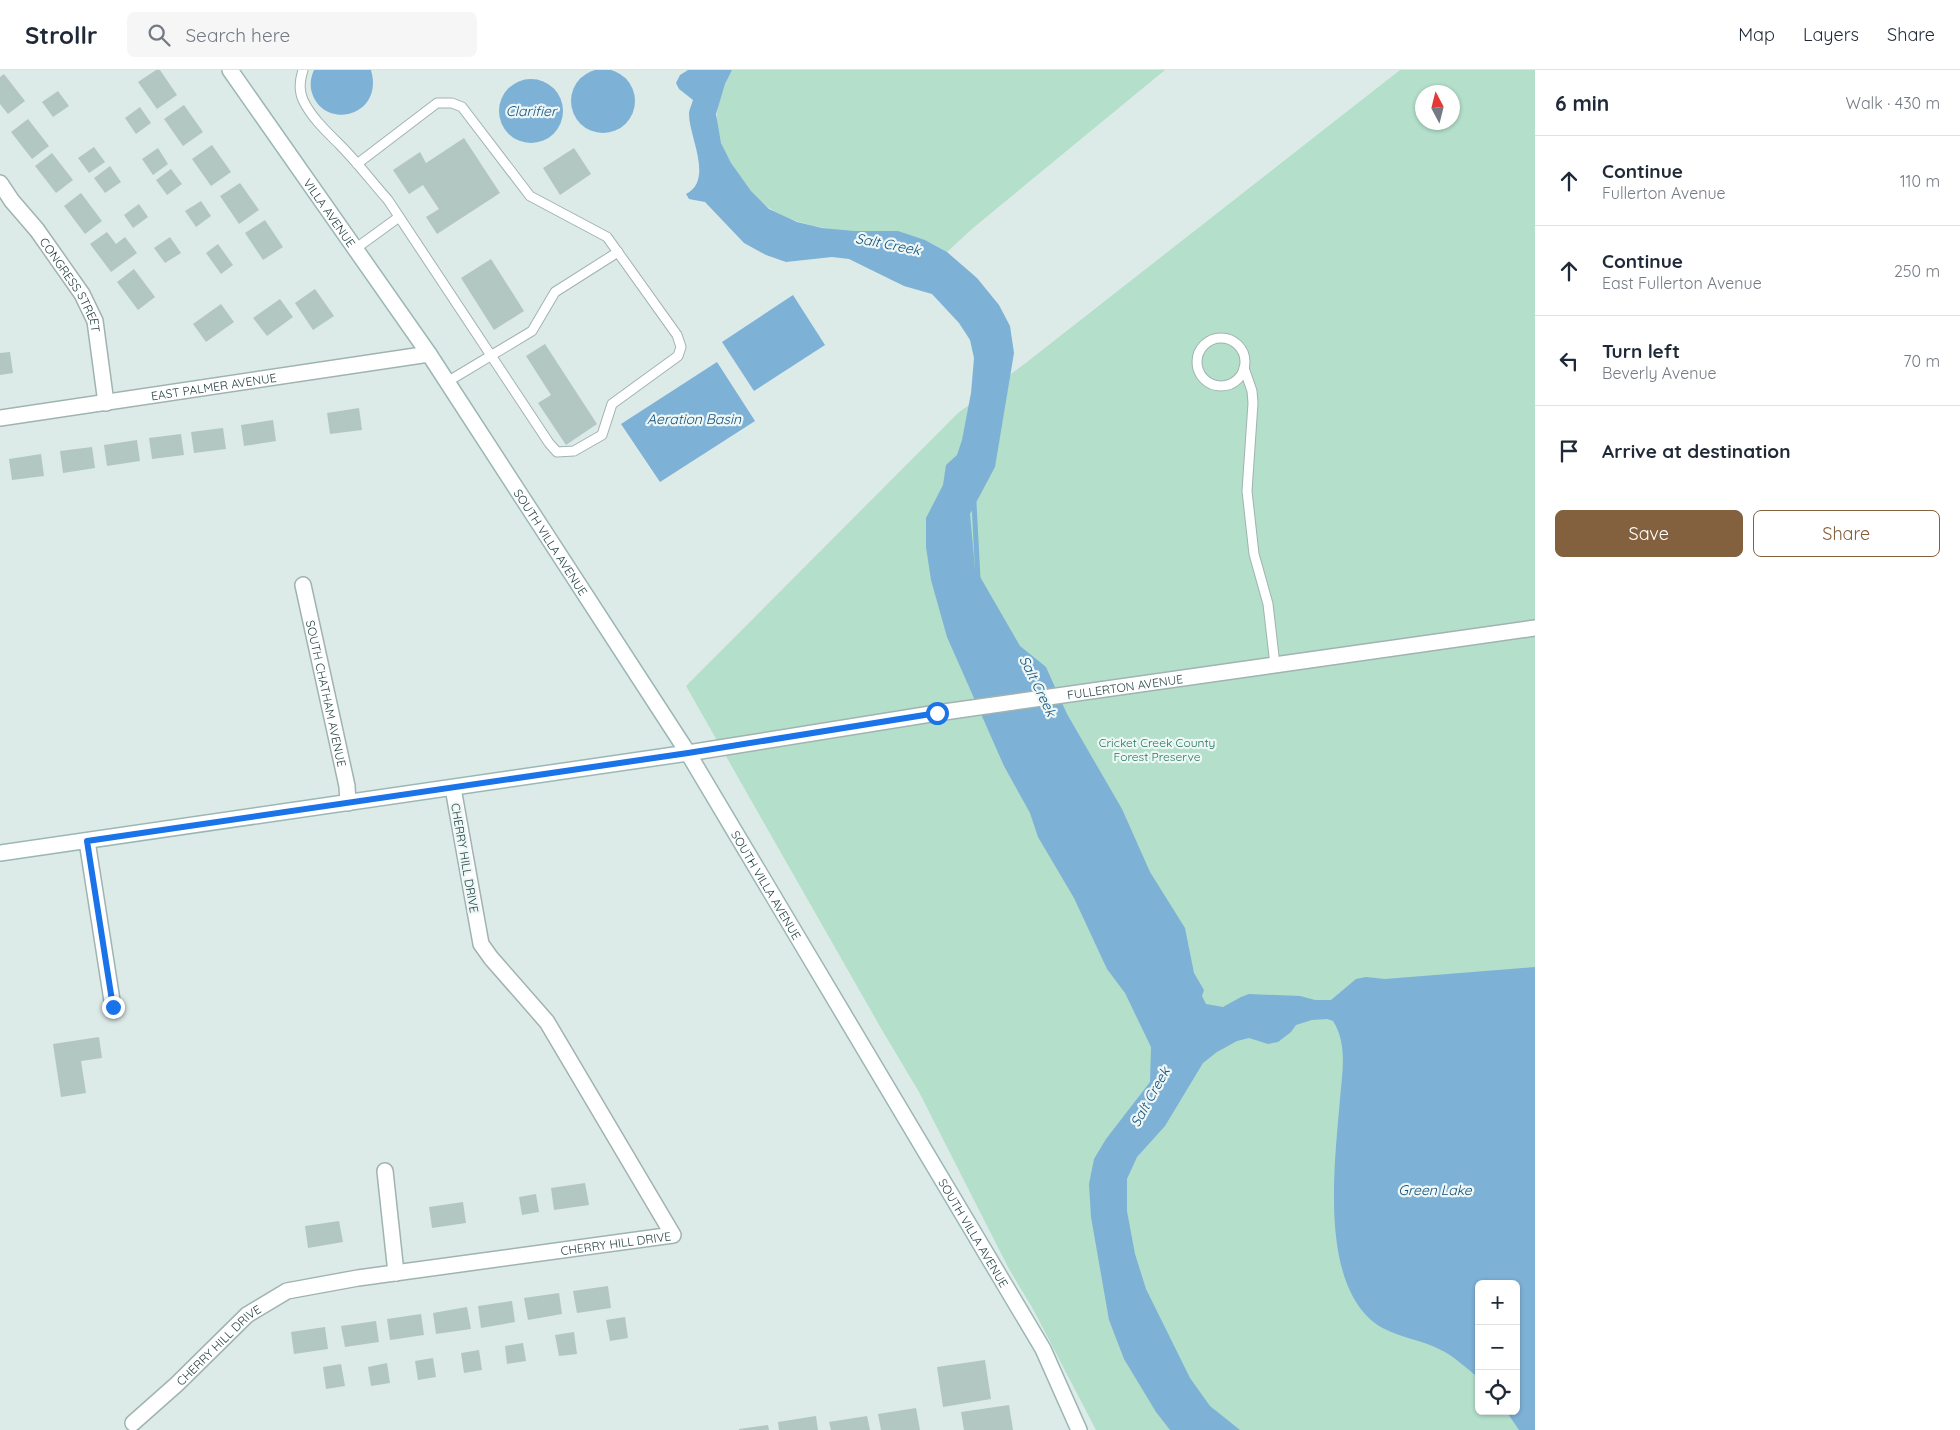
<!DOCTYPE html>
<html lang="en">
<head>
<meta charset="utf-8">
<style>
	:root { --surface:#fff; --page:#f6f6f7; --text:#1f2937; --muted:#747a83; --line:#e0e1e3; --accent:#84613e }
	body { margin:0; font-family:Quicksand,sans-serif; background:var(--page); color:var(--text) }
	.controls { position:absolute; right:15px; bottom:15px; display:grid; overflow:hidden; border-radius:8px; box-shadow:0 1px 4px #0004 }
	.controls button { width:45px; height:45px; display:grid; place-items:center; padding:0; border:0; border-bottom:1px solid var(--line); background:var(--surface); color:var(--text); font:25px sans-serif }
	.compass { position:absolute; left:1415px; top:15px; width:45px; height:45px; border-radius:50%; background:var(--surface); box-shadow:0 1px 4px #0004; rotate:353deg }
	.stop { position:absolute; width:15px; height:15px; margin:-11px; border:4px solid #1a73e8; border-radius:50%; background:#fff }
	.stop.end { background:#1a73e8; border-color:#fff; box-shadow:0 1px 5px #0008 }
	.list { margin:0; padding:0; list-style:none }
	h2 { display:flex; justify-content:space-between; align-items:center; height:65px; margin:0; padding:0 20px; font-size:21px }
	h2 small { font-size:16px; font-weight:400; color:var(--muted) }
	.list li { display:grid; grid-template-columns:32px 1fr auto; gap:15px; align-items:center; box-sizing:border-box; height:90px; padding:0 20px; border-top:1px solid var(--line) }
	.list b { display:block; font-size:19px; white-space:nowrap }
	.list p { margin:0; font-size:16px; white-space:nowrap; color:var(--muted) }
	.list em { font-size:16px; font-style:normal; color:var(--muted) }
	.actions { display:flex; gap:10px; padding:15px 20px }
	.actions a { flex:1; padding:11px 0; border:1px solid var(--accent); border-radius:8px; text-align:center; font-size:18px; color:var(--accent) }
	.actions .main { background:var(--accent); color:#fff }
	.icon { flex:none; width:28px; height:28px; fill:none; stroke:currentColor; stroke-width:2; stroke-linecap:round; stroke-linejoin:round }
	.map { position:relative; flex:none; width:1535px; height:1360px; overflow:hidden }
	header { display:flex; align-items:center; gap:30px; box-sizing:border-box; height:70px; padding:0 25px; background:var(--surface); border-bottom:1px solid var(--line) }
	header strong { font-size:24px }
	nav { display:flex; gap:28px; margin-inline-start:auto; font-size:18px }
	.search { width:350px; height:45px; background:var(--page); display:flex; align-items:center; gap:12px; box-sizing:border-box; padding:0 18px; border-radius:8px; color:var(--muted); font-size:19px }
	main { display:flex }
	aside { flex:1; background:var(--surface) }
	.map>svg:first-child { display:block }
	.green { fill:#b3dfcb; fill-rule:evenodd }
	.water { fill:#7eb1d6 }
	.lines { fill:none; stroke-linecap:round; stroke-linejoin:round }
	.stream { stroke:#7eb1d6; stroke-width:5 }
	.building { fill:#b2c6c2 }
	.lane-casing { stroke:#a0b3b1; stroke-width:11 }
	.street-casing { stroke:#a0b3b1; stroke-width:18 }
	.secondary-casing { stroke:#9bb7b5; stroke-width:18 }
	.lane { stroke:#fff; stroke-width:9 }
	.street { stroke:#fff; stroke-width:15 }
	.secondary { stroke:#fff; stroke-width:15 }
	.route { stroke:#1a73e8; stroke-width:6 }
	.labels { text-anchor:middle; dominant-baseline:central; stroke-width:4.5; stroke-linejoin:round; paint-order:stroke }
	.street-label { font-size:12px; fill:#1d3b3b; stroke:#edf7f5 }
	.park-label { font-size:12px; fill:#24765a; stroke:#edf7f5 }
	.water-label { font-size:14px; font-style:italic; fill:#124e7c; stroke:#edf7f5 }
</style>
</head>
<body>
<header>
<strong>Strollr</strong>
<div class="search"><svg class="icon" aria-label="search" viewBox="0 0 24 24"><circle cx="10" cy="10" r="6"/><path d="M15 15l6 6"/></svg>Search here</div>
<nav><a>Map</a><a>Layers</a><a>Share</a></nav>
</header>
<main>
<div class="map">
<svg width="1535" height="1360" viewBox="0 0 1535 1360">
	<rect width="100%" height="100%" fill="#ddebe8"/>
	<g class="green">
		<path d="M732,0H1165L973,158L947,182C939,178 931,172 923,170C913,168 903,167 893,166C820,157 765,162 727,87C711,54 715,31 732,0Z"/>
		<path d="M1400,0H1535V1360H1096L1033,1239L1009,1199L919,1022L882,960L686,616L958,343L1027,292ZM1422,22H1452V52H1422ZM1479,1214H1516V1341H1479Z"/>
	</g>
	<g class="water">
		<circle cx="603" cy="31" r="32"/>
		<path d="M314,0H371C385,48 320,62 311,19C310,13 311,6 314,0Z"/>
		<path d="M688,0H732L725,14L716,44L721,73L731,93L751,121L769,139L797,152L822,158L854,161H898L925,170L947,182L977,208L999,235L1010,256L1014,283L995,397L970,444L975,498L1020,576L1046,597L1067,644L1122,739L1150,802L1185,858L1194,903L1204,920L1202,926L1206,934L1223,937L1241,927L1249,924L1300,926L1315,930H1331L1356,909L1366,907L1385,909L1535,897V1360H1519L1506,1341H1516V1214H1479V1308C1466,1298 1454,1286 1439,1279C1417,1268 1388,1266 1370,1249C1320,1203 1335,1091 1340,1029C1342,1004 1348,974 1333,951L1327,949L1312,950L1296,955L1291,962L1278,972L1268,974L1249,968L1237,971L1217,982L1203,993L1165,1056L1137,1087L1127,1109V1141L1135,1184L1146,1219L1190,1308L1210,1336L1240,1360H1170L1156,1342L1124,1289L1109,1250L1091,1147L1089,1114L1094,1089L1106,1069L1150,1012L1151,977L1125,923L1107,899L1074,828L1038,767L1030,743L1004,696L947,567L931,510L926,477V448L943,415L946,395L957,385L962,370L971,323L974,288L970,270L959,253L932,224L904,216L849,189L832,187L786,192L766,185L744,173L705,132L689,129L686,124C714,110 689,67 689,44C689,40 692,34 693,30L679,19L676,13L680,5Z"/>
		<circle cx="531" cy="41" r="32"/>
		<path d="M793,225L825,275L754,321L722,272Z"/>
		<path d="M717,292L755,351L660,412L621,354Z"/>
	</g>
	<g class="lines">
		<path class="stream" d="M974,433L978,509"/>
	</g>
	<g class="building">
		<path d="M156,0H160L177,25L157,39L138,12Z"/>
		<path d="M4,4L25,31L8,44L0,34V7Z"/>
		<path d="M58,21L69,36L53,47L42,32Z"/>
		<path d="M184,35L203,62L183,76L164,49Z"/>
		<path d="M140,37L151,53L136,64L125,48Z"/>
		<path d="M28,49L49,76L32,89L11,62Z"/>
		<path d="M464,68L500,123L437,164L426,147L439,139L423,115L409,124L393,100L420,82L426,93Z"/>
		<path d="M212,75L231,102L211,116L192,89Z"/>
		<path d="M94,77L105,92L89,103L78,88Z"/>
		<path d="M158,78L168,94L153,105L142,89Z"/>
		<path d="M574,78L591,104L560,125L543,98Z"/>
		<path d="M52,83L73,110L56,123L35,96Z"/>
		<path d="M110,96L121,112L105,123L94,108Z"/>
		<path d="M171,99L182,114L167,125L156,110Z"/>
		<path d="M240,113L259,140L239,154L220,126Z"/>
		<path d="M81,123L102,151L85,164L64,136Z"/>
		<path d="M201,131L211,146L196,157L185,141Z"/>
		<path d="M139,134L148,147L133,158L124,145Z"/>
		<path d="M265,150L283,177L263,190L245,163Z"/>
		<path d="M107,162L116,174L125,167L137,183L111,202L90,174Z"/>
		<path d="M170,167L181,183L165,193L154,178Z"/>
		<path d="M218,174L233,195L221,204L206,183Z"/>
		<path d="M491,189L524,241L494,260L461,208Z"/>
		<path d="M134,199L155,227L138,240L117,212Z"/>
		<path d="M315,219L334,246L313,260L295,233Z"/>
		<path d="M280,229L293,247L267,266L253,248Z"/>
		<path d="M221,234L234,252L206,272L193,254Z"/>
		<path d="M545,274L597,354L566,375L538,333L551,325L526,286Z"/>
		<path d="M10,282L13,303L0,305V283Z"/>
		<path d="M359,338L362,360L330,364L327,343Z"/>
		<path d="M273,350L276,371L244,376L241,355Z"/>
		<path d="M223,358L226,379L194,383L191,362Z"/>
		<path d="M181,364L184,385L152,389L149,368Z"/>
		<path d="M137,370L140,391L107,396L104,375Z"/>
		<path d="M92,377L95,398L63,403L60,381Z"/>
		<path d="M41,384L44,406L12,410L9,389Z"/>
		<path d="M99,967L102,988L81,991L86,1023L61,1027L53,974Z"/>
		<path d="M585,1113L589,1135L554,1140L551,1118Z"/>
		<path d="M536,1124L539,1142L522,1145L519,1127Z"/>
		<path d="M463,1132L466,1153L432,1158L429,1137Z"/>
		<path d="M339,1151L343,1172L308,1178L305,1156Z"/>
		<path d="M608,1216L611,1238L577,1243L573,1221Z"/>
		<path d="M559,1223L562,1244L528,1250L524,1228Z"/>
		<path d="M512,1231L515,1252L481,1258L478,1236Z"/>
		<path d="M467,1237L471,1259L436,1264L433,1243Z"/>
		<path d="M421,1244L424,1265L390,1270L387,1249Z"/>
		<path d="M625,1247L628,1268L610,1271L606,1250Z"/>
		<path d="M376,1251L379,1272L345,1277L341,1256Z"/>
		<path d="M325,1257L328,1279L294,1284L291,1262Z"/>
		<path d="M574,1262L577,1284L559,1286L555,1265Z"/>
		<path d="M523,1273L526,1291L507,1294L505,1276Z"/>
		<path d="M479,1280L482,1300L464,1303L461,1283Z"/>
		<path d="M433,1288L436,1307L418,1310L415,1291Z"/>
		<path d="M985,1290L991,1329L943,1337L937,1297Z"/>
		<path d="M387,1293L390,1313L371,1316L368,1297Z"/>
		<path d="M341,1294L345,1316L326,1319L323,1297Z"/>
		<path d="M1009,1335L1013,1360H964L961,1342Z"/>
		<path d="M916,1338L920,1360H881L878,1344Z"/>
		<path d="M816,1346L818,1360H779L778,1352Z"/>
		<path d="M867,1346L870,1360H831L829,1352Z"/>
		<path d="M768,1355L769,1360H739V1359Z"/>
	</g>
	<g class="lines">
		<defs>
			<g id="lane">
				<path d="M303,0C300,9 299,21 303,30C311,47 327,62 340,75C357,92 372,112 388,130L549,373L557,382L574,381L602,365L612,334L678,286L681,277L677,265L607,167L530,126L462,37L452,33H437L357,94"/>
				<path d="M355,179L399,147"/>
				<circle cx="1221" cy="292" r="24"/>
				<path d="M1244,298L1252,321L1253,333L1247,421L1254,484L1268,534L1275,595"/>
				<path d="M447,312L532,261L555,222L618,182"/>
			</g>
			<g id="street">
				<path id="s1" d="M0,113L12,131L37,160L82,224L95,251L106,333"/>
				<path id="s2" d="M0,348L429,284"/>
				<path id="s3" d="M303,515L347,716L348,733"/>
				<path id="s4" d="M688,683L937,643L1535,558"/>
				<path d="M87,771L113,937"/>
				<path d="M385,1101L396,1203"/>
				<path id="s5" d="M133,1353L177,1314L247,1245L287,1221L358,1208L673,1165L547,952L491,888L481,874L453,718"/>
			</g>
			<g id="secondary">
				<path id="s6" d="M230,0L429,284L688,683L1043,1279L1079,1360"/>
				<path d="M0,783L688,683"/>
			</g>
		</defs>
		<use href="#lane" class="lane-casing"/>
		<use href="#street" class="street-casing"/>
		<use href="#secondary" class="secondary-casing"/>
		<use href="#lane" class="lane"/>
		<use href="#street" class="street"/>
		<use href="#secondary" class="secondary"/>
	</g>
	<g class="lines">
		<path class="route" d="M113,937L87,771L688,683L937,643"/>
	</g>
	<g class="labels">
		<g class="street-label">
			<text stroke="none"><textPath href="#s6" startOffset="174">VILLA AVENUE</textPath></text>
			<text stroke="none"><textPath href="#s1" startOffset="125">CONGRESS STREET</textPath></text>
			<text stroke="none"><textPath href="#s2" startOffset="216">EAST PALMER AVENUE</textPath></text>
			<text stroke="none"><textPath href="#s6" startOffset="571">SOUTH VILLA AVENUE</textPath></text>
			<text stroke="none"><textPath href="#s4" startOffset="442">FULLERTON AVENUE</textPath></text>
			<text stroke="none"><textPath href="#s3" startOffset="111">SOUTH CHATHAM AVENUE</textPath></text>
			<text transform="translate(465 788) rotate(80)">CHERRY HILL DRIVE</text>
			<text stroke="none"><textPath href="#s6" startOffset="976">SOUTH VILLA AVENUE</textPath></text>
			<text stroke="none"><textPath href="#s6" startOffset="1381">SOUTH VILLA AVENUE</textPath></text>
			<text stroke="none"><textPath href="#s5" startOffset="536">CHERRY HILL DRIVE</textPath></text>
			<text stroke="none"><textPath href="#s5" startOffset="116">CHERRY HILL DRIVE</textPath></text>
		</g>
		<g class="park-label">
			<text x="1157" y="672">Cricket Creek County<tspan x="1157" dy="14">Forest Preserve</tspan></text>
		</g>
		<g class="water-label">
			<text x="531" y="41">Clarifier</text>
			<text transform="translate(888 174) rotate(11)">Salt Creek</text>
			<text x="694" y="349">Aeration Basin</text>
			<text transform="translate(1038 616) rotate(64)">Salt Creek</text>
			<text transform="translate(1150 1027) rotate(-61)">Salt Creek</text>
			<text x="1435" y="1120">Green Lake</text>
		</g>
	</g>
</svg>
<div class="controls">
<button>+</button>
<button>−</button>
<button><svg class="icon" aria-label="locate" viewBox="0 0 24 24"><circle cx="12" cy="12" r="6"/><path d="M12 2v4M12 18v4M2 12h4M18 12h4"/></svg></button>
</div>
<svg class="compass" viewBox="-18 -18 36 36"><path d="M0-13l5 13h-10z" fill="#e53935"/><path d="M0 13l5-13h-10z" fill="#747a83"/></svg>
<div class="stop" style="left:937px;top:643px"></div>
<div class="stop end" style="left:113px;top:937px"></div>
</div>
<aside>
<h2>6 min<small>Walk · 430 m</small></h2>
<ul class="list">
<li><svg class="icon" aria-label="ahead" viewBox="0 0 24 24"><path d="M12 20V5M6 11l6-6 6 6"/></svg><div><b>Continue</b><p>Fullerton Avenue</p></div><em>110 m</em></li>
<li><svg class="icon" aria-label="ahead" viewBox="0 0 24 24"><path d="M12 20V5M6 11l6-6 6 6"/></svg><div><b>Continue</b><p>East Fullerton Avenue</p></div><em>250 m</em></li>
<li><svg class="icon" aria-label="left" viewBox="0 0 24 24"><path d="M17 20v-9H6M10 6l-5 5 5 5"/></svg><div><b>Turn left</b><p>Beverly Avenue</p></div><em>70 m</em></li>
<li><svg class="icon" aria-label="arrive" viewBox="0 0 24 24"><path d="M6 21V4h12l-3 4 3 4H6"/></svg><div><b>Arrive at destination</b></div></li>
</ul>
<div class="actions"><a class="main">Save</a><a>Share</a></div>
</aside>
</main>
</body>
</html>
